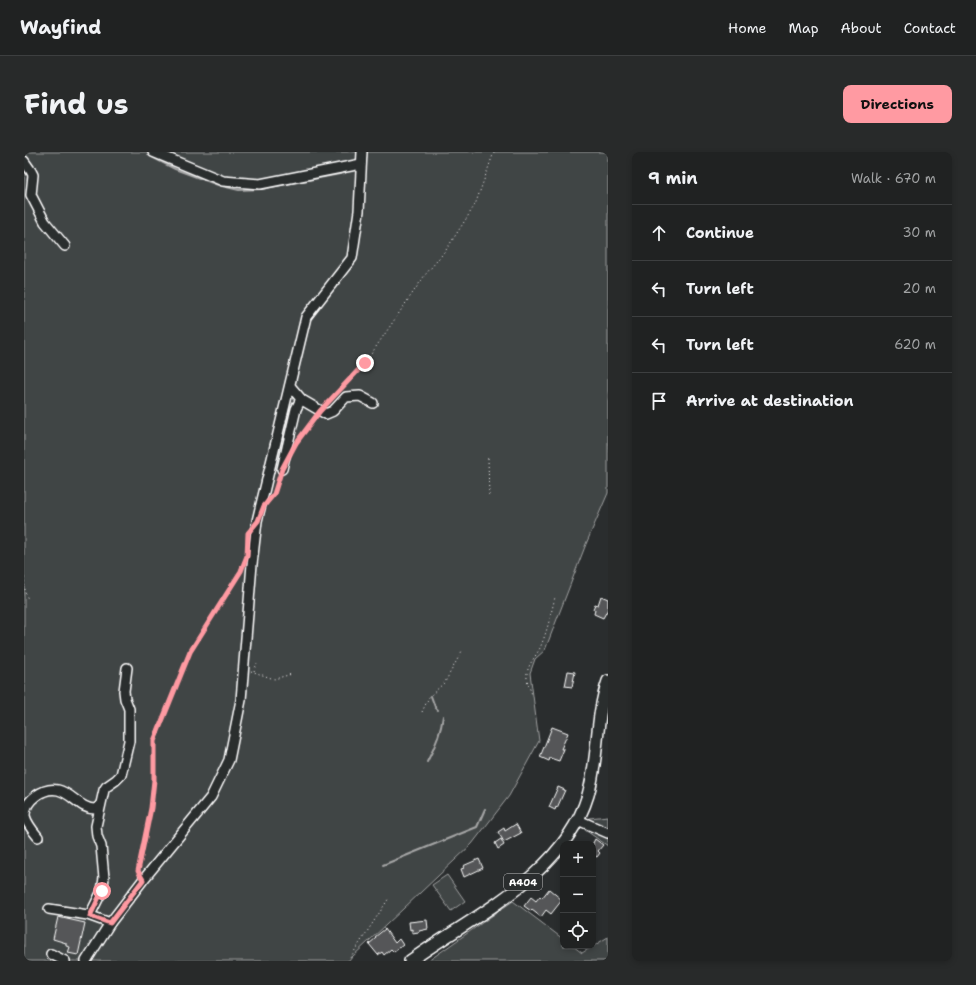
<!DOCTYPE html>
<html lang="en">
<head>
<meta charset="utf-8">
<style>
	:root { --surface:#202222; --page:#282a2a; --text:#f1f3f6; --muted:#a2a4a5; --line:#3d3f40; --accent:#ff9aa2 }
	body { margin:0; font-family:"Shantell Sans",sans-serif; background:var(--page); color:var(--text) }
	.controls { position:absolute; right:12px; bottom:12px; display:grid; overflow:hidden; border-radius:8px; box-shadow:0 2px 6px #0003 }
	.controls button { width:36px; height:36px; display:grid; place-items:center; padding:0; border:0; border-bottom:1px solid var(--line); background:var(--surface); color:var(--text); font:20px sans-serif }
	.stop { position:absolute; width:12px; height:12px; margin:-9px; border:3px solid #ff9aa2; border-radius:50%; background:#fff }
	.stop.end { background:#ff9aa2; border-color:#fff; box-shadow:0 1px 4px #0008 }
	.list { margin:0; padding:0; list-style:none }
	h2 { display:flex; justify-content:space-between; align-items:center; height:52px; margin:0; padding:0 16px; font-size:17px }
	h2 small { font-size:13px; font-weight:400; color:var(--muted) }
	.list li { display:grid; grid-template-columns:26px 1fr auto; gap:12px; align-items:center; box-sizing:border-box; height:56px; padding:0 16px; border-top:1px solid var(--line) }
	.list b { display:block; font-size:15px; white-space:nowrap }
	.list em { font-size:13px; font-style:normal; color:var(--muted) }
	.icon { flex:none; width:22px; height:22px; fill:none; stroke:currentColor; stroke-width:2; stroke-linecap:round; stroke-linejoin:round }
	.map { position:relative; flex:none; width:584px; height:809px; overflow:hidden; border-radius:8px }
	header { display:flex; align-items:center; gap:24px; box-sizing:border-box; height:56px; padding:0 20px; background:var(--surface); border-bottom:1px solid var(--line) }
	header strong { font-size:19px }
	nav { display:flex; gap:22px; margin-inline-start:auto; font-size:14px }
	.intro { display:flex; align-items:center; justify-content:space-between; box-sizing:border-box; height:96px; padding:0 24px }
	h1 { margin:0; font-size:28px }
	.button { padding:10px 18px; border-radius:8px; background:var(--accent); color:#111; font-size:14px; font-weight:700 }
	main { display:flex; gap:24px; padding:0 24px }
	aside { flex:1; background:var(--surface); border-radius:8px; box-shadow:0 2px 6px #0003 }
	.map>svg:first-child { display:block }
	.green { fill:#414445; stroke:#a0a2a2 }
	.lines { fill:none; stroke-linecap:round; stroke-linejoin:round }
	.stream { stroke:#a6a7a7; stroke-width:2 }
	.building { fill:#555758; stroke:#fff }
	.minor-casing { stroke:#fff; stroke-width:12 }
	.major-casing { stroke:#fff; stroke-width:14 }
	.path { stroke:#fff; stroke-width:1; stroke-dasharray:1 3; stroke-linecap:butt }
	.minor { stroke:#2a2d2e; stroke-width:9 }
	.major { stroke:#2a2d2e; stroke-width:11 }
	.route { stroke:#ff9aa2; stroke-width:5 }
	.labels { text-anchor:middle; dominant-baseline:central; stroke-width:3; stroke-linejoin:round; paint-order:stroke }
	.shield { fill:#2a2d2e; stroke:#bfc0c0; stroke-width:1 }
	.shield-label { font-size:10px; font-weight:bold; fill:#fff }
</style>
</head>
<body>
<header>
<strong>Wayfind</strong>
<nav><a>Home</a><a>Map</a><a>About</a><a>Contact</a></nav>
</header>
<div class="intro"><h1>Find us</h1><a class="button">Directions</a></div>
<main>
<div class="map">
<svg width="584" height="809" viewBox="0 0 584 809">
	<rect width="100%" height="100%" fill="#2a2d2e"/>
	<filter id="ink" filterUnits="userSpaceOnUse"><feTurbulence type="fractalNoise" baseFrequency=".025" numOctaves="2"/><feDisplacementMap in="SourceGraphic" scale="8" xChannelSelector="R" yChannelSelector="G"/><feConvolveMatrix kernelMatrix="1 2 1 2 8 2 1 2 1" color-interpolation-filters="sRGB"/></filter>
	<g filter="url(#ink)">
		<g class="green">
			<path d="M0,0H584V341L562,392L521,498L511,507L506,521L515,589L485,644L448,692L328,805L325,809H0Z"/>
			<path d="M584,664V694L561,678L565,666Z"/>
			<path d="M423,723L441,749L427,759L408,733Z"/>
			<path d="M489,749L539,787V794H549L558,801L584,785V809H404Z"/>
		</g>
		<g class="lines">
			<g class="stream">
				<path d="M126,4L151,17L194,33L215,38L237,37L321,21"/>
				<path d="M407,544L411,555L414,558"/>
				<path d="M403,610C411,595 417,581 419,564"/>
				<path d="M359,713L453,675L461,657"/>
			</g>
		</g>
		<g class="building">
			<path d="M577,444L584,447V457L579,466L570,462L571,458L569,457L571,452L574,453Z"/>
			<path d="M544,519L551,520L548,535L541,534Z"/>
			<path d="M528,575L544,581L537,597H540L535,609L526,606L525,609L516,605Z"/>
			<path d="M534,635L541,638L533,656L532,655L531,658L525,655Z"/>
			<path d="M492,672L497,681L480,690L474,680L480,676L481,679Z"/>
			<path d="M477,687L480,693L474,697L471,691Z"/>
			<path d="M571,687L579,693L574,699L576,701L573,705L571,704L569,706V691Z"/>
			<path d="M455,707L459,716L440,725L437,717L440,716L439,714Z"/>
			<path d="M525,737L538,748L527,762L522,758L517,765L508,758L507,759L500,754L507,745L512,749L516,744L518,746Z"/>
			<path d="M34,765L61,771L54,803L44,801L46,795L42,794V791L29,787Z"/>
			<path d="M403,768L404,777L395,779V780L388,781V777L386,778L385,770Z"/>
			<path d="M361,777L371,791L375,787L379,793L370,800L367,797L360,803L358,800L354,803L345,792L352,786L351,785Z"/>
		</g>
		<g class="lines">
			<defs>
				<g id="minor">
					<path d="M129,0L199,29L236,32L337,12"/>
					<path d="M0,9L7,19L9,23L7,43L21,70L41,94"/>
					<path d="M266,234L278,248L302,262L309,259L322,245L336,244L349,251"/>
					<path d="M258,317L272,257L277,247"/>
					<path d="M554,668L584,681"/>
					<path d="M14,685C9,679 3,672 1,664C0,648 20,635 34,638C48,641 57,658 72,657L76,653"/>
					<path d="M25,757L64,763L86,771"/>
					<path d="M66,763L78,739L80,726L77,694L73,684L72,674L80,638L82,635L92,628L97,623L105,589V557L101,547L100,539L103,516"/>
					<path d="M27,802L41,809"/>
					<path d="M62,809L86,771L119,728L187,645L205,608L217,548L228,412L233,369L282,165L328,106L335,59L338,0"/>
				</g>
				<path id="major" d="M386,809C449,764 540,723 564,643C575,606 571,566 584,529"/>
			</defs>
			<use href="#minor" class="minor-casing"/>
			<use href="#major" class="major-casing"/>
			<g class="path">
				<path d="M302,252L341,211L401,123L422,98L451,53L470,0"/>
				<path d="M273,290L291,265"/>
				<path d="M464,306L465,345"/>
				<path d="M247,346L250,341L256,325"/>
				<path d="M0,425C1,433 0,440 4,447"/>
				<path d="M227,519L250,527L268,522"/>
				<path d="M230,519L233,511"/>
				<path d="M509,545C506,537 502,529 503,521C505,511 512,504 516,496C523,480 527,462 531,445"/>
				<path d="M398,560L405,545L421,530L438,499"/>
				<path d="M115,720L127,656L130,629V589L166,500L217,419L220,411"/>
				<path d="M324,809L365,746"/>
			</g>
			<use href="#minor" class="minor"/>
			<use href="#major" class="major"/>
		</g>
	</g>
	<g class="lines" filter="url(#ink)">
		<path class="route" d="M78,739L66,764L86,771L119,728L114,719L127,656L130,628V589L166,500L217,419L223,404L224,381L234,369L240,354L250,342L258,317L272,291L296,259L341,211"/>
	</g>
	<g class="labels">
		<rect class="shield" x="480" y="722" width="38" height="16" rx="3"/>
		<g class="shield-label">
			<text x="499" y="730">A404</text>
		</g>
	</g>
</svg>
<div class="controls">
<button>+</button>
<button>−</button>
<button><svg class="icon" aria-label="locate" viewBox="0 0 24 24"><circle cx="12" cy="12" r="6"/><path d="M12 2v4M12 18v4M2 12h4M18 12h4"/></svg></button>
</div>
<div class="stop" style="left:78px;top:739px"></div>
<div class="stop end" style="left:341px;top:211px"></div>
</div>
<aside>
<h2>9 min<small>Walk · 670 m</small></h2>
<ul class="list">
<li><svg class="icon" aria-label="ahead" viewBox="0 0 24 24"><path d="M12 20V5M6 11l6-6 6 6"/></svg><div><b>Continue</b></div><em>30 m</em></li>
<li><svg class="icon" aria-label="left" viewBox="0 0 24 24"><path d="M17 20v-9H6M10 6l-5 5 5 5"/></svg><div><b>Turn left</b></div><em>20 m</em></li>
<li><svg class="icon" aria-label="left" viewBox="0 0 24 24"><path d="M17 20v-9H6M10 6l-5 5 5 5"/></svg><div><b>Turn left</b></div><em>620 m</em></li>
<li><svg class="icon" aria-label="arrive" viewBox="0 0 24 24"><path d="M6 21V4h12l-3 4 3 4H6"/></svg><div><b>Arrive at destination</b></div></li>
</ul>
</aside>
</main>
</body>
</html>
